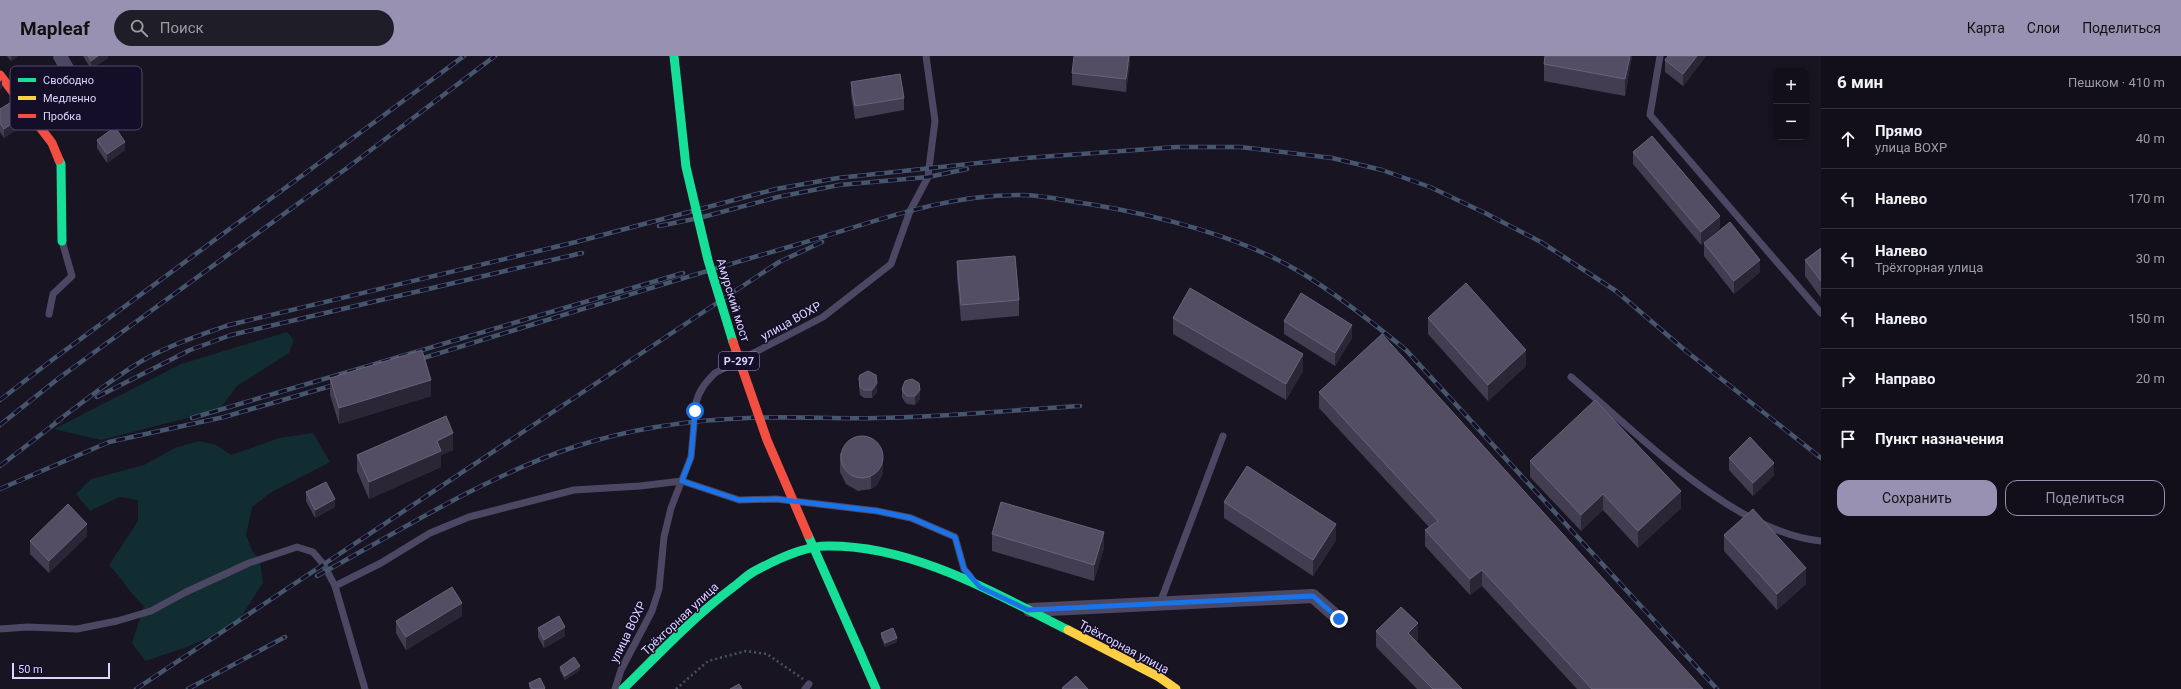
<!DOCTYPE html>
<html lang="ru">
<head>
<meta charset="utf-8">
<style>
	:root { --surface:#120f1a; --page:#1f1d27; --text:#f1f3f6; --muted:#9c9ca2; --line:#312f39; --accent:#9991b2 }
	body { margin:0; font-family:Roboto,sans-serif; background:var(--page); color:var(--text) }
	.controls { position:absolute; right:12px; top:12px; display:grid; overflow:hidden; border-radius:8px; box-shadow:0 2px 6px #0003 }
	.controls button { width:36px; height:36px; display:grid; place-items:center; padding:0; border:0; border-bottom:1px solid var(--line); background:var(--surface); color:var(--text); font:20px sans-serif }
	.scale { position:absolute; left:12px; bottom:10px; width:98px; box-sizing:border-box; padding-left:4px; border:2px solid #ded5ff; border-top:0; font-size:11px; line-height:14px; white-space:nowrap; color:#ded5ff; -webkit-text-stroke:3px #150e28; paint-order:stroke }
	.stop { position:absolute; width:12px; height:12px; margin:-9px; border:3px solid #1a73e8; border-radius:50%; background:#fff }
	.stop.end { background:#1a73e8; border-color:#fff; box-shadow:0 1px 4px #0008 }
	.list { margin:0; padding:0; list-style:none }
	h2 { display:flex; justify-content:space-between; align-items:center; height:52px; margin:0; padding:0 16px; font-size:17px }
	h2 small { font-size:13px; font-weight:400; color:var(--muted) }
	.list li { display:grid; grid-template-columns:26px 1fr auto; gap:12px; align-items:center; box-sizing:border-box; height:60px; padding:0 16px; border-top:1px solid var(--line) }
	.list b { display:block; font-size:15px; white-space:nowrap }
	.list p { margin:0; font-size:13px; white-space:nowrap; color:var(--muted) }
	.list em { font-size:13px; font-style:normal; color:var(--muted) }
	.actions { display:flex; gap:8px; padding:12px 16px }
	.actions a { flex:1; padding:9px 0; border:1px solid var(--accent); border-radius:12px; text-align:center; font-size:14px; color:var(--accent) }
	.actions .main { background:var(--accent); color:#111 }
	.icon { flex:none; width:22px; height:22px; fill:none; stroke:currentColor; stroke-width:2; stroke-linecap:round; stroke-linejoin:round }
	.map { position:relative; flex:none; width:1821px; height:633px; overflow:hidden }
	header { display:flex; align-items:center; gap:24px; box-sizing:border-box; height:56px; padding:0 20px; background:var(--accent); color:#111 }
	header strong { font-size:19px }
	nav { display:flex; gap:22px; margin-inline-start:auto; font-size:14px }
	.search { width:280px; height:36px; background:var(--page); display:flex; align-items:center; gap:10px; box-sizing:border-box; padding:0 14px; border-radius:22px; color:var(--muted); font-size:15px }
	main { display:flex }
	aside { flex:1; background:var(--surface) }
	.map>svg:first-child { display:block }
	.green { fill:#112d31 }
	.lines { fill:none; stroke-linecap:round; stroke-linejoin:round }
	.path { stroke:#475364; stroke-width:2.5; stroke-dasharray:2 3; stroke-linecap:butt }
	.lane { stroke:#4c4863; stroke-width:7 }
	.street { stroke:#4c4863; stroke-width:14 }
	.fast { stroke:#16e098; stroke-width:9 }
	.slow { stroke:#ffcf43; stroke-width:9 }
	.jam { stroke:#f24e42; stroke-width:9 }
	.rail-casing { stroke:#45566d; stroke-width:4.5 }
	.rail { stroke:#150e28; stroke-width:3; stroke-dasharray:9; stroke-linecap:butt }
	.fast-bridge { stroke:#16e098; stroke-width:9 }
	.jam-bridge { stroke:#f24e42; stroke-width:9 }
	.wall { fill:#433d51 }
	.shaded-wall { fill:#2b2636 }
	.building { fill:#534e64; stroke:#69637c }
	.route { stroke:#1a73e8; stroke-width:5 }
	.labels { text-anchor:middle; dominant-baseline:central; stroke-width:3; stroke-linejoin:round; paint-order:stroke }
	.shield { fill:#150e28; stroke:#a299be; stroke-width:1 }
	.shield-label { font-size:11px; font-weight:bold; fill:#ded5ff }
	.street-label { font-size:12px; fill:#ded5ff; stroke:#150e28 }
	.key { fill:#150e28; stroke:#514a68; stroke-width:1 }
	.key-label { font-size:11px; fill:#ded5ff }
</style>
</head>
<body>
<header>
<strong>Mapleaf</strong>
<div class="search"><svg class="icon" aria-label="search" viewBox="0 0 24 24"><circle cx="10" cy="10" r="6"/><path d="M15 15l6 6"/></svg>Поиск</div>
<nav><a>Карта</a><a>Слои</a><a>Поделиться</a></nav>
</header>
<main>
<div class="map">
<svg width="1821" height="633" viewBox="0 0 1821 633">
	<rect width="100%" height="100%" fill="#181422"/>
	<g class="green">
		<path d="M287,276L294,284L289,297L237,330L219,354L101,384L54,373L181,308Z"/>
		<path d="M313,377L330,406L270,437L252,451L246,479L252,494L260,504L263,527L235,570L187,591L145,605L132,587L144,550C130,538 122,522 109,509L138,465V444L119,441L90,455L76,438L91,423L144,409L175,392L199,385L216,389L231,399L279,382Z"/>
	</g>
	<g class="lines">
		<path class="path" d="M676,633L708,605L746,595L767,598L803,623"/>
		<g class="lane">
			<path d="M1660,0L1650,59L1821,257"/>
			<path d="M49,258L53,238L72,220L62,185"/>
			<path d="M1571,321C1636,376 1734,477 1821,485"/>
			<path d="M335,530L381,507L430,477L469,461L574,434L640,430L682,425L739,444L776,443L877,455L911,462L955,481L964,513L970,520"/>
			<path d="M1160,547L1223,380"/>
			<path d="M0,573L28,571L77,573L117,565L151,555L186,536L249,507L297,491L313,496L324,509L335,530L365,633"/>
			<path d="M615,633L621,614L652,555L659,533L664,481L671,452L691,401L696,347C699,334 706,326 715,317L823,261L891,208L910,155L928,121L929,112L935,65L926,0"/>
			<path d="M805,633L809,628"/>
		</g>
		<g class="street">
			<path d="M60,0L69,16"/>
			<path d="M1030,554L1313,540L1339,563"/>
		</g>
		<g class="fast">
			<path d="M59,104L61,108L62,185"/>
			<path d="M859,594L876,633"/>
			<path d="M623,633C658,599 692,562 732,532C739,527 746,520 753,516C773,505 805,490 827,490C913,489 994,537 1068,574"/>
		</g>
		<path class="slow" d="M1068,574L1159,621L1176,633"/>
		<path class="jam" d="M0,19L52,87L59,104"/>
		<defs>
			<g id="rail">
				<path d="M659,170L699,162L778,141L839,129L928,121L967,113"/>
				<path d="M414,305C542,266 670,225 799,188C871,167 945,138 1021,139C1043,139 1067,145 1089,148C1156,159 1240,180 1300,216C1338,239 1372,266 1406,294L1717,633"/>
				<path d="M97,341L190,294L231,279L582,197"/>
				<path d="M0,344L48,307L464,0"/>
				<path d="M192,362L683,217"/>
				<path d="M56,366C86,344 115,320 147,302C173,288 200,279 229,269L576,186L776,133L838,122L1026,102L1177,91H1240L1332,102L1382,114L1430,131L1485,157L1541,186L1616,235L1686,295L1821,402"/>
				<path d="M0,369L59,322L347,112L495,0"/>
				<path d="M0,410L61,363"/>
				<path d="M0,433L109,386L224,361L341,327"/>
				<path d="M317,520C398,476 486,420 574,391C629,373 690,364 748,362C791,360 833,363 876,362C944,361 1012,354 1080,350"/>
				<path d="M136,633L729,239L779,206L822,186"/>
				<path d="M188,633L285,581"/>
			</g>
		</defs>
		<use href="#rail" class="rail-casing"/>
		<use href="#rail" class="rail"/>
		<g class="fast-bridge">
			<path d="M674,0L686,111L708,204L733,286"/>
			<path d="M808,479L859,594"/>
		</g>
		<path class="jam-bridge" d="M733,286L767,384L808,479"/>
	</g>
	<g class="wall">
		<path d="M7,0H18L11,5Z"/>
		<path d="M83,0H108V2L91,13Z"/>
		<path d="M1130,0V7L1126,36L1072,29V17Z"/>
		<path d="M1545,0H1632L1625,40L1544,25V8Z"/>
		<path d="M1706,0L1683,30L1665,16V4Z"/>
		<path d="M851,26L904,42V54L855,63L851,38Z"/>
		<path d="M38,35L66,40L48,56L38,44Z"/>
		<path d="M0,53L23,69L4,82L0,76Z"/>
		<path d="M97,84L125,94L107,107L97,92Z"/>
		<path d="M1633,96L1720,172L1701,189L1633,108Z"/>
		<path d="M1704,187L1760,216L1734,238L1704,200Z"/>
		<path d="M1821,192V242L1805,220V204Z"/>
		<path d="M957,205L1019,244V260L961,265L957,222Z"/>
		<path d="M1173,262L1303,315L1286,344L1173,278Z"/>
		<path d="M1428,262L1526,310L1488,345L1428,278Z"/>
		<path d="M1284,265L1352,282L1335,310L1284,278Z"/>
		<path d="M330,322L431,340L339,368L330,339Z"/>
		<path d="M859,322L877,336L872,342H864L860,339L859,331Z"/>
		<path d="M902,333L920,343L915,349L907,348L904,345L902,341Z"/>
		<path d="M1319,336L1703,633H1577L1482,530L1470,539L1425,490V474L1429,471L1319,352Z"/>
		<path d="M453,394L441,399V411L369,443L357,415V399Z"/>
		<path d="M840,397L883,410V417L877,429L871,433L858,435L846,428L840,416Z"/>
		<path d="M1729,402L1774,419L1753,440L1729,414Z"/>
		<path d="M1530,405L1681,452L1638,492L1603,454L1581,475L1530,421Z"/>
		<path d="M306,436L335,451L315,462L306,445Z"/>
		<path d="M1224,446L1336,484L1313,520L1224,462Z"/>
		<path d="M992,478L1104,492L1094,525L992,495Z"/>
		<path d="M1724,479L1806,528L1777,554L1724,495Z"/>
		<path d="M87,480L49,517L30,498V485Z"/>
		<path d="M462,560L406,594L396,577V565Z"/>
		<path d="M538,572L565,580L544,592L538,581Z"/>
		<path d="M1376,575L1418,584L1416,585L1462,633H1417L1376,591Z"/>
		<path d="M881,577L897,586L885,591L881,581Z"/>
		<path d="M560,611L580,614L565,624L560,615Z"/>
		<path d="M529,627L544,633H530L529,631Z"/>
	</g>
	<g class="shaded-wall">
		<path d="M11,0H18L11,5Z"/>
		<path d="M98,0H108V2L91,13V5Z"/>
		<path d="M1129,0H1130V7L1126,36V23Z"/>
		<path d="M1630,0H1632L1625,40V23Z"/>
		<path d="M1697,0H1706L1683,30V18Z"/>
		<path d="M2,24V32L0,34V26Z"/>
		<path d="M66,32V40L48,56V47Z"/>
		<path d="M23,60V69L4,82V73Z"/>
		<path d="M125,86V94L107,107V98Z"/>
		<path d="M1720,160V172L1701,189V176Z"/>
		<path d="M1760,204V216L1734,238V225Z"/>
		<path d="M1352,269V282L1335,310V297Z"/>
		<path d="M1526,294V310L1488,345V329Z"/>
		<path d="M1303,298V315L1286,344V328Z"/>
		<path d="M431,324V340L339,368V352Z"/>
		<path d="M877,327V336L872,342V334Z"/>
		<path d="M920,334V343L915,349V340Z"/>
		<path d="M453,377V394L441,399V411L369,443V426L437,385Z"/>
		<path d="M883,398V417L877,429L871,433V420Z"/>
		<path d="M1774,407V419L1753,440V427Z"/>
		<path d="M1681,435V452L1638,492V475Z"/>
		<path d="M1603,438V454L1581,475V459Z"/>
		<path d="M335,443V451L315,462V454Z"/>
		<path d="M87,468V480L49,517V505Z"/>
		<path d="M1336,468V484L1313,520V504Z"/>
		<path d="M1104,476V492L1094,525V509Z"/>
		<path d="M1806,512V528L1777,554V538Z"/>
		<path d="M1482,514V530L1470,539V523Z"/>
		<path d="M462,547V560L406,594V581Z"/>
		<path d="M1418,567V584L1408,593V577Z"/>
		<path d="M565,571V580L544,592V584Z"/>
		<path d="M897,582V586L885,591V587Z"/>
		<path d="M580,610V614L565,624V620Z"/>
	</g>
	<g class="building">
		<path d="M88,0H98L91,5Z"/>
		<path d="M1074,0H1129L1126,23L1072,17Z"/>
		<path d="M1545,0H1630L1625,23L1544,8Z"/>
		<path d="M1668,0H1697L1683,18L1665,4Z"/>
		<path d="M900,18L904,42L855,50L851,26Z"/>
		<path d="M13,45L23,60L4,73L0,67V53Z"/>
		<path d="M115,71L125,86L107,98L97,84Z"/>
		<path d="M1652,80L1720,160L1701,176L1633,96Z"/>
		<path d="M1730,166L1760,204L1734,225L1704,187Z"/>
		<path d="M1821,192V225L1805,204Z"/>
		<path d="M1015,200L1019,244L961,249L957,205Z"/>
		<path d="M1466,227L1526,294L1488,329L1428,262Z"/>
		<path d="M1190,232L1303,298L1286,328L1173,262Z"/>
		<path d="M1301,237L1352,269L1335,297L1284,265Z"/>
		<path d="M1382,278L1703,633H1592L1482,514L1470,523L1425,474L1438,465L1319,336Z"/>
		<path d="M422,294L431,324L339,352L330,322Z"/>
		<path d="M868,315L876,319L877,327L872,334H864L860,331L859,322L860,319Z"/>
		<path d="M912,323L919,327L920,334L915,340H907L904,337L902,333L905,325Z"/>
		<path d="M1595,344L1681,435L1638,475L1603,438L1581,459L1530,405Z"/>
		<path d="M446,360L453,377L437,385L441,395L369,426L357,399Z"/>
		<circle cx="862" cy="401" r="21"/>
		<path d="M1750,381L1774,407L1753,427L1729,402Z"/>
		<path d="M1247,410L1336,468L1313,504L1224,446Z"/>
		<path d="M326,426L335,443L315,454L306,436Z"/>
		<path d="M1001,446L1104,476L1094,509L992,478Z"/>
		<path d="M68,448L87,468L49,505L30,485Z"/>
		<path d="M1753,453L1806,512L1777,538L1724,479Z"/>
		<path d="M452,531L462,547L406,581L396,565Z"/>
		<path d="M1401,551L1418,567L1408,577L1462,633H1433L1376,575Z"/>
		<path d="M559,560L565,571L544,584L538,572Z"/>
		<path d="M893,572L897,582L885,587L881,577Z"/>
		<path d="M574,601L580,610L565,620L560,611Z"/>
		<path d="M1076,620L1088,633H1063L1062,632Z"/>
		<path d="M540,622L545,632L544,633H532L529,627Z"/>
		<path d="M739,628L742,633H730Z"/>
	</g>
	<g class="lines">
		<path class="route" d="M695,355L691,401L682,425L739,444L776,443L877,455L911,462L955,481L964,513L980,531L1028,554L1313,540L1339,563"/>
	</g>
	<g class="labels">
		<rect class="shield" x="719" y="296" width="40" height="18" rx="3"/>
		<g class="shield-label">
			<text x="739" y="305">Р-297</text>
		</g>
		<g class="street-label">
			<text transform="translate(733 244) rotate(73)">Амурский мост</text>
			<text transform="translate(791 265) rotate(-29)">улица ВОХР</text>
			<text transform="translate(680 563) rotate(-43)">Трёхгорная улица</text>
			<text transform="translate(628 576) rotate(-64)">улица ВОХР</text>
			<text transform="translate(1124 591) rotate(28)">Трёхгорная улица</text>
		</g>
	</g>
	<rect x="10" y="10" width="132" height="64" rx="6" class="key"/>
	<rect x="18" y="22" width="18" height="4" fill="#16e098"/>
	<rect x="18" y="40" width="18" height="4" fill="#ffcf43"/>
	<rect x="18" y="58" width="18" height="4" fill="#f24e42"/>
	<g class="key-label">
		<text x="43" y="28">Свободно</text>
		<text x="43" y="46">Медленно</text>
		<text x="43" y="64">Пробка</text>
	</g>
</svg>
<div class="controls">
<button>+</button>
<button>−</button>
</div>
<div class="scale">50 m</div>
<div class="stop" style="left:695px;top:355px"></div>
<div class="stop end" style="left:1339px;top:563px"></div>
</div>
<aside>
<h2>6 мин<small>Пешком · 410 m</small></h2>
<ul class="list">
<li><svg class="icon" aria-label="ahead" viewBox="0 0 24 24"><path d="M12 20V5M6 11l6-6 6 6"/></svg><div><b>Прямо</b><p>улица ВОХР</p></div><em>40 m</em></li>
<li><svg class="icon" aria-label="left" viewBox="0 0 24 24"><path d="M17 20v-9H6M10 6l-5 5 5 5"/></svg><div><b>Налево</b></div><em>170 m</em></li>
<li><svg class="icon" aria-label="left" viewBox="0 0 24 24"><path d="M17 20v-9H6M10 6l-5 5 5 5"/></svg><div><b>Налево</b><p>Трёхгорная улица</p></div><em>30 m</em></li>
<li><svg class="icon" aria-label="left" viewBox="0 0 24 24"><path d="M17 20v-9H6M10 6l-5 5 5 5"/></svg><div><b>Налево</b></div><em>150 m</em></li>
<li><svg class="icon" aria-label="right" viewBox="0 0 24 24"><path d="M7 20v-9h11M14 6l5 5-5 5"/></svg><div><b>Направо</b></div><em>20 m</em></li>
<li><svg class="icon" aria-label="arrive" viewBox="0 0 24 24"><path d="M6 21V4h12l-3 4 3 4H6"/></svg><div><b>Пункт назначения</b></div></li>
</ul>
<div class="actions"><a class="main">Сохранить</a><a>Поделиться</a></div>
</aside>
</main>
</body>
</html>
